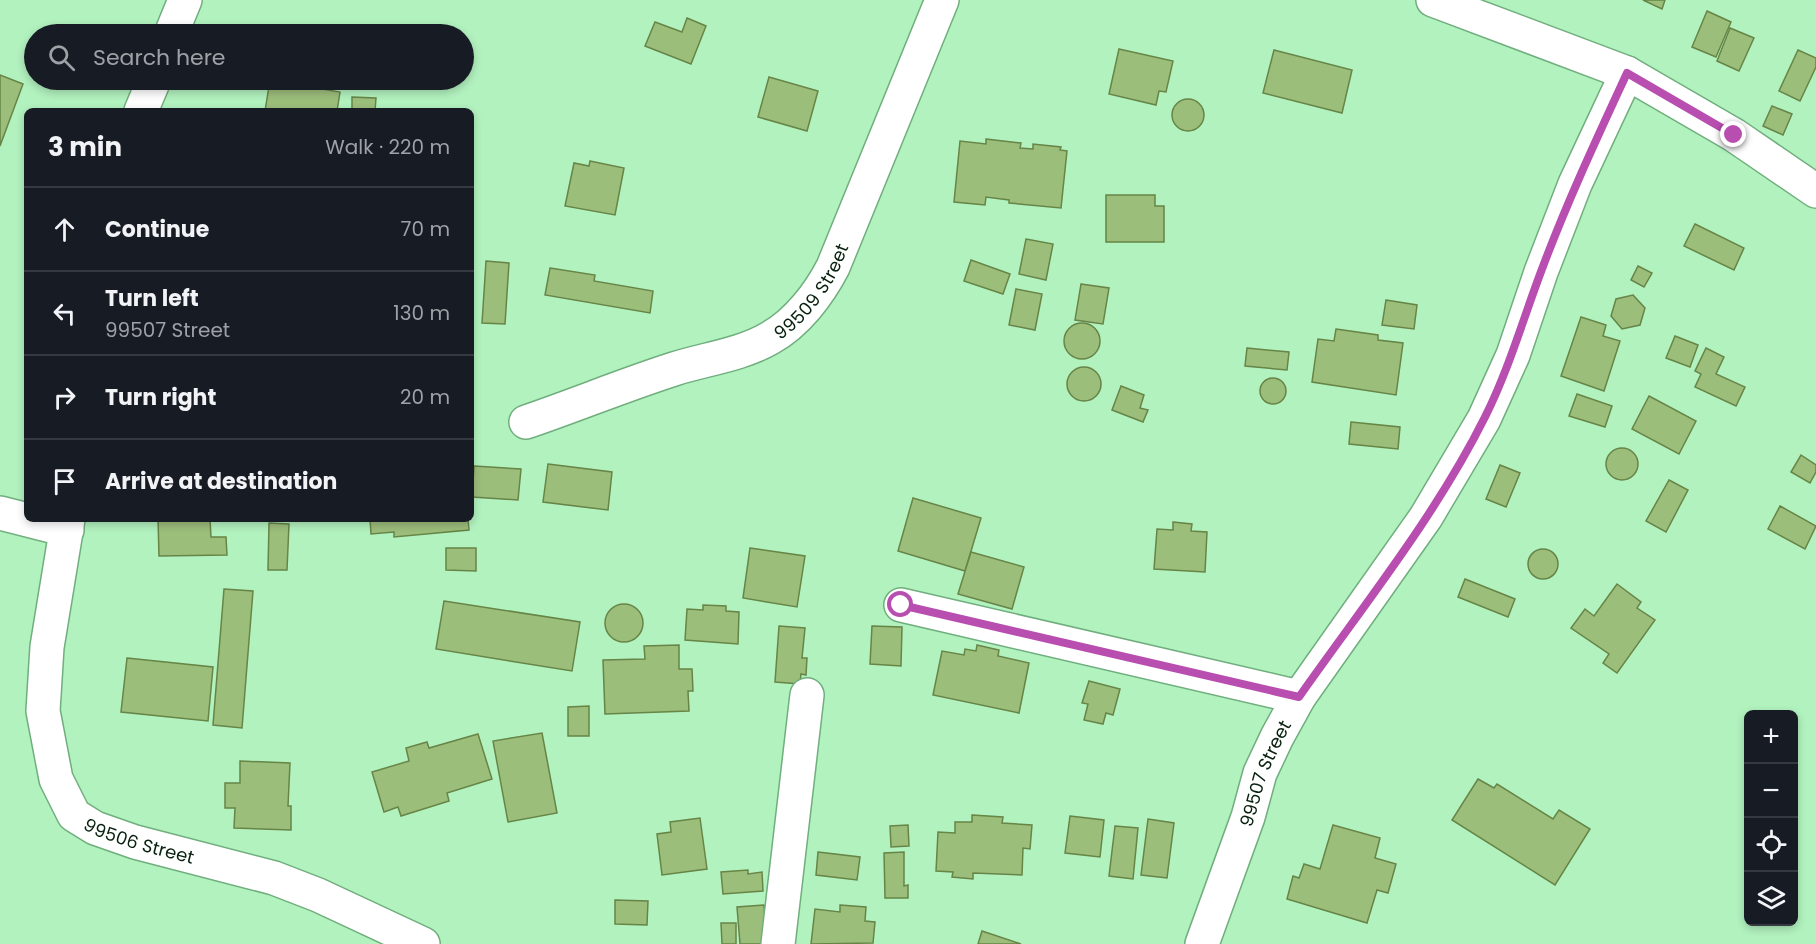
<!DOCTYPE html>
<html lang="en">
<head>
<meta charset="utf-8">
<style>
	:root { --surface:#171b24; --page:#242831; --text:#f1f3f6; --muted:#9ea1a6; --line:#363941 }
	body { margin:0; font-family:Poppins,sans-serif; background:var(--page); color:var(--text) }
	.controls { position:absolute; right:18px; bottom:18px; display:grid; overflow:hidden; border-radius:9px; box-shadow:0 3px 9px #0003 }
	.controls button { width:54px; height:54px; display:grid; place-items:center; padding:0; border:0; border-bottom:2px solid var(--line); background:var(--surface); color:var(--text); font:30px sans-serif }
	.stop { position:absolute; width:18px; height:18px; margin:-14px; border:4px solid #b74eb0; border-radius:50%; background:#fff }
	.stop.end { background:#b74eb0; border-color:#fff; box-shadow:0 2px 6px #0008 }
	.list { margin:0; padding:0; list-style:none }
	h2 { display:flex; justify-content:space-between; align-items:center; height:78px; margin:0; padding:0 24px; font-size:26px }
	h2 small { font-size:20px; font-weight:400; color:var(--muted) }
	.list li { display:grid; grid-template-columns:39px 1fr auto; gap:18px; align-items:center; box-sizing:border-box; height:84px; padding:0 24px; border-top:2px solid var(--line) }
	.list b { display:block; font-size:22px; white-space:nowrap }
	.list p { margin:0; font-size:20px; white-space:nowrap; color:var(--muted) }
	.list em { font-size:20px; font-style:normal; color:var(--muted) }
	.icon { flex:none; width:33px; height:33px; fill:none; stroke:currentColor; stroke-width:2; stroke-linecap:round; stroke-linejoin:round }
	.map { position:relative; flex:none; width:1816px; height:944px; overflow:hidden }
	.search { position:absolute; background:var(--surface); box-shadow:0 3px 9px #0003; left:24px; top:24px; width:450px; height:66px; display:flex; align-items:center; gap:15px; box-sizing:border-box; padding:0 21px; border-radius:33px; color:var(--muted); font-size:22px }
	.panel { position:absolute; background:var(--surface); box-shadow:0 3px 9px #0003; left:24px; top:108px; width:450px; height:414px; border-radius:9px }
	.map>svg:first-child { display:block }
	.building { fill:#9cbe7b; stroke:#668547; stroke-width:1.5 }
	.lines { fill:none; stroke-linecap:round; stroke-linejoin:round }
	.minor-casing { stroke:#70ae7e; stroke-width:36 }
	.minor { stroke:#fff; stroke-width:33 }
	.route { stroke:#b74eb0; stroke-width:8 }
	.labels { text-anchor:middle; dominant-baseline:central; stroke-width:6; stroke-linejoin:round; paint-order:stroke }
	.street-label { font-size:18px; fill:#08210f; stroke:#fff }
</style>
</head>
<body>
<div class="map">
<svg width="1816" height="944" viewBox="0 0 1816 944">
	<rect width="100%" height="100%" fill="#b2f2bf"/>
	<g class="building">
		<path d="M1643,0H1665L1662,9Z"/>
		<path d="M1707,11L1731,22L1716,57L1692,47Z"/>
		<path d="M687,18L706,26L691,64L645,46L655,22L682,32Z"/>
		<path d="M1730,28L1754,38L1739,71L1717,61Z"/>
		<path d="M1119,49L1173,61L1166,92L1159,91L1156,105L1109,94Z"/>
		<path d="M1274,50L1352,70L1342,113L1263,93Z"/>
		<path d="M1798,50L1816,58V67L1800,101L1779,91Z"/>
		<path d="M0,75L23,84L0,146Z"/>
		<path d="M769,77L818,91L807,131L758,117Z"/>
		<path d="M270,80L340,92L337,111H265Z"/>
		<path d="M352,97L376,98L375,111H352Z"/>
		<circle cx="1188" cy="115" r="16"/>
		<path d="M1772,106L1792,114L1783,135L1763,126Z"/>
		<path d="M986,139L1021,143L1020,148L1033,149V144L1061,147L1060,150L1067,151L1061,208L1009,203V200L986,197L985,205L954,202L960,141L986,144Z"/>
		<path d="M590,161L624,168L615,215L565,206L574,163L589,166Z"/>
		<path d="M1106,195H1155V206H1164V242H1106Z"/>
		<path d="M1695,224L1744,248L1734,270L1684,246Z"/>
		<path d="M1026,239L1053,244L1046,280L1019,274Z"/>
		<path d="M971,260L1010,274L1003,294L964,281Z"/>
		<path d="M486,261L509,263L505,324L482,323Z"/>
		<path d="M1638,266L1652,273L1644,287L1631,280Z"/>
		<path d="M550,268L595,275L594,281L653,291L650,313L545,295Z"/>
		<path d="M1081,284L1109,288L1103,324L1075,320Z"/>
		<path d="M1016,289L1042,294L1035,330L1009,325Z"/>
		<path d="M1633,295L1645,308L1640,325L1622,329L1611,316L1616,299Z"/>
		<path d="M1386,300L1417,305L1414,329L1382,325Z"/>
		<path d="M1581,317L1606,325L1603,336L1620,341L1604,391L1561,376Z"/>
		<circle cx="1082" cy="341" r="18"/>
		<path d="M1336,329L1378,335V340L1403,343L1396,395L1312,382L1318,339L1334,341Z"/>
		<path d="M1675,336L1698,345L1690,367L1666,358Z"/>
		<path d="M1247,348L1289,352L1287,370L1245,366Z"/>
		<path d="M1706,348L1724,357L1716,374L1745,387L1736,406L1695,387L1701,374L1695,371Z"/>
		<circle cx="1084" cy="384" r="17"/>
		<circle cx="1273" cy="391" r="13"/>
		<path d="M1121,386L1144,395L1140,408L1148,410L1143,422L1112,410Z"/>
		<path d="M1577,394L1612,406L1605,427L1569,416Z"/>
		<path d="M1649,396L1696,421L1679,454L1632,429Z"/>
		<path d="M1351,422L1400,427L1398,449L1349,444Z"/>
		<circle cx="1622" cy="464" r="16"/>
		<path d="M1801,455L1816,465V472L1810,483L1791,472Z"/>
		<path d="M548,464L612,472L608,510L543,502Z"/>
		<path d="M1500,465L1520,473L1506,507L1486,499Z"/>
		<path d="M474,466L521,469L518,500L472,497Z"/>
		<path d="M1669,480L1688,490L1666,532L1646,521Z"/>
		<path d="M913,498L981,518L965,571L898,551Z"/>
		<path d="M1780,506L1816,526L1805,549L1768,529Z"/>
		<path d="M158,519H210L211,537H226L227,555L159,556Z"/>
		<path d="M370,519H468L469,530L394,537V532L371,534Z"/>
		<path d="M1173,522L1192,524L1191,531L1207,532L1205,572L1154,569L1157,529L1173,530Z"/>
		<path d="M269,523L289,524L287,570H268Z"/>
		<path d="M446,548H476V571L446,570Z"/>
		<path d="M750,548L805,556L797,607L743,598Z"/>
		<circle cx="1543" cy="564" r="15"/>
		<path d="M971,552L1024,567L1012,609L958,594Z"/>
		<path d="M1465,579L1515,599L1508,617L1458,597Z"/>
		<path d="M1617,584L1641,602L1637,608L1655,620L1617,673L1603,663L1609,654L1571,628L1585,609L1594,616Z"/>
		<path d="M224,589L253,591L242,728L213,725Z"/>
		<path d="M444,601L580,622L572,671L436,649Z"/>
		<circle cx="624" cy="623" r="19"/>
		<path d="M703,605L726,606V611L739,612L738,644L685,640L687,609L703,610Z"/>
		<path d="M779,626L805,628L802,658H807L806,675L801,674L800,684L775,682Z"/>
		<path d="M872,626L902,627L901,666L870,664Z"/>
		<path d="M679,645V669H692L693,691H688L689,711L605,714L603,660L645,659L644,646Z"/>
		<path d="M977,645L999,650L998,656L1029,663L1019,713L933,695L942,651L964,655L965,649L976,651Z"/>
		<path d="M127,658L213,667L208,721L121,712Z"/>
		<path d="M1089,681L1120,689L1113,715L1106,713L1103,724L1084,720L1088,704L1082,703Z"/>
		<path d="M589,706V736H568V707Z"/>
		<path d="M542,733L557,813L508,822L493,741Z"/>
		<path d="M478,734L492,779L447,793L449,801L401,816L398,807L384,812L372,772L409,761L406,748L427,742L429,748Z"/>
		<path d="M240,761L290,763L288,806H291V830L234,828L235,808H225V783H240Z"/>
		<path d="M1478,779L1494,788L1497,784L1553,819L1559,810L1590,829L1555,885L1452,820Z"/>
		<path d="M972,815L1003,817L1002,823L1032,825L1030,849L1023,848L1022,875L973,873V879L952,877L953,872L936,871L938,832L955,833V822H972Z"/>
		<path d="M1070,816L1104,820L1100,857L1065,853Z"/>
		<path d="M700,818L707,869L662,875L657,834L671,832L670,822Z"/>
		<path d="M1148,819L1174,823L1167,878L1141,875Z"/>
		<path d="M908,825L909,846L891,847L890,826Z"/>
		<path d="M1333,825L1380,838L1375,858L1396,864L1388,893L1377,890L1367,923L1287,899L1293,876L1299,878L1304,864L1320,869Z"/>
		<path d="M1115,826L1138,828L1133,879L1109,876Z"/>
		<path d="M818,852L860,857L857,880L816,875Z"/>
		<path d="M904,852V886L908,885V898H885L884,853Z"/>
		<path d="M748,870V874L762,872L763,891L723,894L721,872Z"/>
		<path d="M615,900L648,901L647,925L615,924Z"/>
		<path d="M764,905L767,944H740L737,907Z"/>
		<path d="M840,905L866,907L865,921L875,922L873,943L811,944L815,909L840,912Z"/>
		<path d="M721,923H736V944H722Z"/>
		<path d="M982,931L1021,944H978Z"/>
	</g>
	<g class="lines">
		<defs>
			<g id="minor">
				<path d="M1433,0L1627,73L1734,135L1816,191"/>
				<path d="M171,34L185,0"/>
				<path d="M141,111L154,80"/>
				<path id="s1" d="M526,422C576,405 624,385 674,369C705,359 741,355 770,338C797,323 819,294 833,267L942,0"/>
				<path d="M0,513L67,530"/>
				<path id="s2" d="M68,519L47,647L43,711L56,779L74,815L95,828L135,842L274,878L318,895L423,944"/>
				<path d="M901,605L1299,697"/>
				<path d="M778,944L807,695"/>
				<path id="s3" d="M1202,944L1248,817L1260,773L1277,737L1299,697L1426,517L1484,419L1513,355L1541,272L1575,184L1627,73"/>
			</g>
		</defs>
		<use href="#minor" class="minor-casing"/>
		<use href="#minor" class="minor"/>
	</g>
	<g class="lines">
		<path class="route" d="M901,605L1299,697C1363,606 1435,517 1485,417C1509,369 1523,319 1542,269C1567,202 1597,138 1627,73L1734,135"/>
	</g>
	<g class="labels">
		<g class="street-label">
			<text stroke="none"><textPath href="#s1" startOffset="322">99509 Street</textPath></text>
			<text stroke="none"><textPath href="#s3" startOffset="182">99507 Street</textPath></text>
			<text stroke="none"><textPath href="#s2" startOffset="374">99506 Street</textPath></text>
		</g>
	</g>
</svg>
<div class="controls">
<button>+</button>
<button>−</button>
<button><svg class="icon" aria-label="locate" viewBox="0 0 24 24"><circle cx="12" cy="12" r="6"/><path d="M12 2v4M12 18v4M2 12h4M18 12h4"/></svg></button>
<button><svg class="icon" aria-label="layers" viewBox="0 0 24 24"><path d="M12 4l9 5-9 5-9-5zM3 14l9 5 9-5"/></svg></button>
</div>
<div class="stop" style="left:901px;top:605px"></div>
<div class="stop end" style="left:1734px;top:135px"></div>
<div class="search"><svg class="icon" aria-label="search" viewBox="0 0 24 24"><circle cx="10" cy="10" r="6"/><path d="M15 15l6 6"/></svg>Search here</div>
<section class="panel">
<h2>3 min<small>Walk · 220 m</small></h2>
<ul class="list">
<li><svg class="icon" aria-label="ahead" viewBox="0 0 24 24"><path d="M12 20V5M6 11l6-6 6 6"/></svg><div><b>Continue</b></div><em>70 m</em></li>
<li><svg class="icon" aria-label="left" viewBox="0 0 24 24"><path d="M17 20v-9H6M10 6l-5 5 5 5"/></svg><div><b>Turn left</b><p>99507 Street</p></div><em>130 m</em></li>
<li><svg class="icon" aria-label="right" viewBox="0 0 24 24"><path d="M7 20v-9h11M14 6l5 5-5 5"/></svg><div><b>Turn right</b></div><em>20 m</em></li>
<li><svg class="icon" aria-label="arrive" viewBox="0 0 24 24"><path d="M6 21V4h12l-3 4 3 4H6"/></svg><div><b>Arrive at destination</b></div></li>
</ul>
</section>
</div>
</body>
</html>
